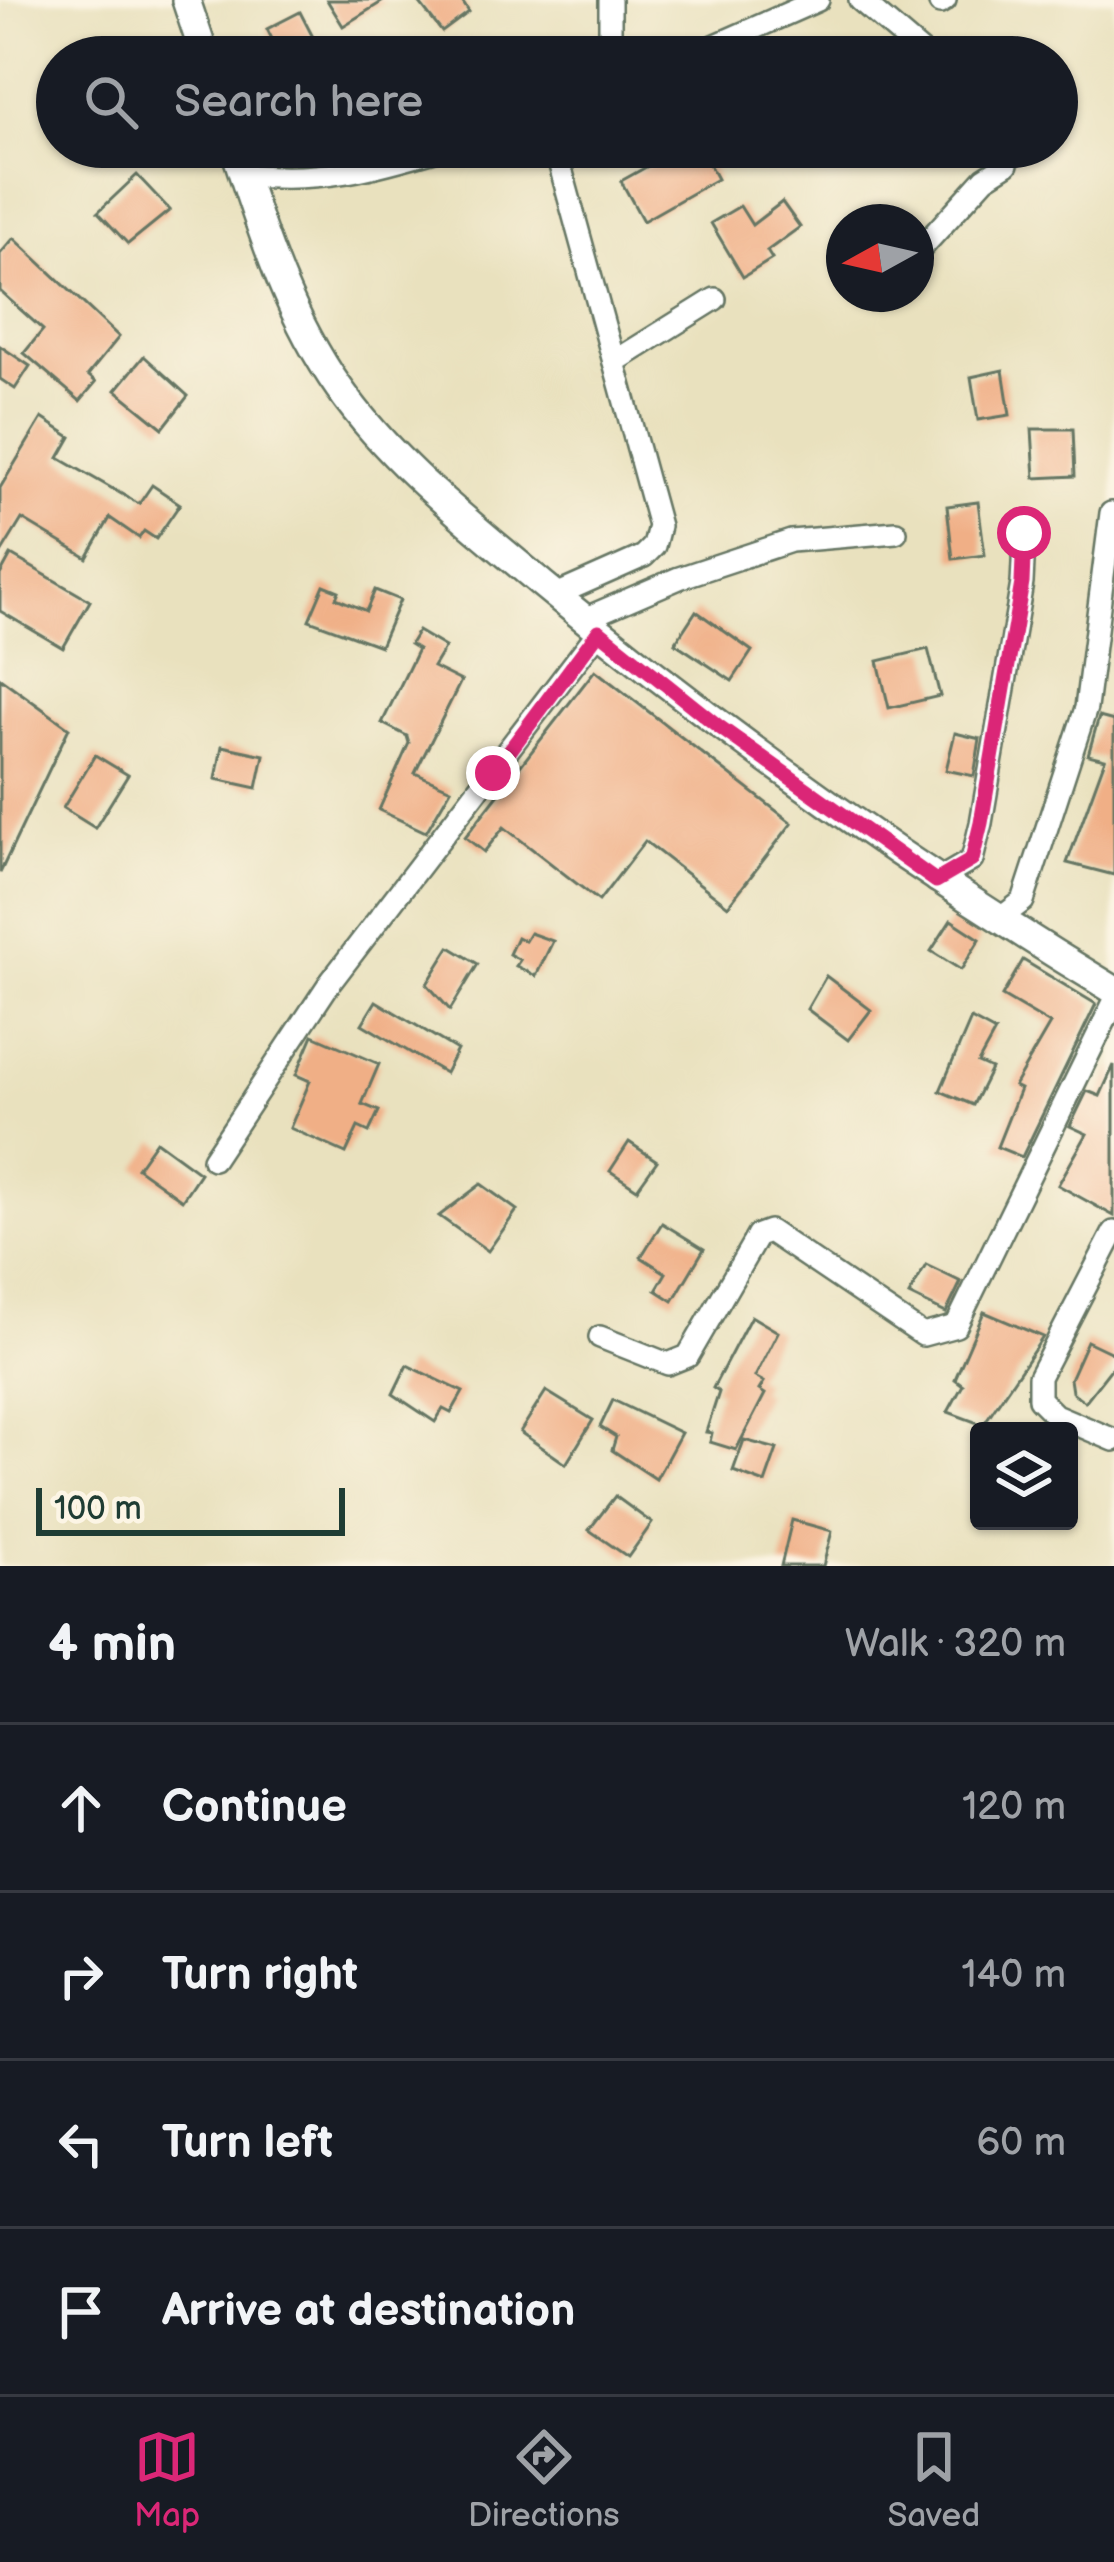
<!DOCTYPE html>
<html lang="en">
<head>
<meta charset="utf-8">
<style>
	:root { --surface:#171b24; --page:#20242c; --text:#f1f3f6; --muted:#9ea1a6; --line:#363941; --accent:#db2777 }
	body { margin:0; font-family:"Balsamiq Sans",sans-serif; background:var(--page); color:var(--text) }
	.controls { position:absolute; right:36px; bottom:36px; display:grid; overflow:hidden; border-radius:12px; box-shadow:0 3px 9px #0004 }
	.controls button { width:108px; height:108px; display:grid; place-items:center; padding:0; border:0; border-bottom:3px solid var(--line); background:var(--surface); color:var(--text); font:60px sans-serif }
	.compass { position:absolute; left:826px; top:204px; width:108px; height:108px; border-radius:50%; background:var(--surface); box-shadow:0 3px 9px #0004; rotate:262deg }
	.scale { position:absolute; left:36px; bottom:30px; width:309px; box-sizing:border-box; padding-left:12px; border:6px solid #1f3d34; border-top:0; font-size:33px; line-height:42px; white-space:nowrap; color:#1f3d34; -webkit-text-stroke:9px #fcf5e5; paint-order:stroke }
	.stop { position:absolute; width:36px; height:36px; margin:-27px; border:9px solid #db2777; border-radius:50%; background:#fff }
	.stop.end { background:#db2777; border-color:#fff; box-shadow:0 3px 12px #0008 }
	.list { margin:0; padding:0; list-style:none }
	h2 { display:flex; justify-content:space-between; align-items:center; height:156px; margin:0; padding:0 48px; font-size:51px }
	h2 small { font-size:39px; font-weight:400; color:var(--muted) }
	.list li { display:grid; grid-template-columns:78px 1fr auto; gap:36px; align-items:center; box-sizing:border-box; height:168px; padding:0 48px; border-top:3px solid var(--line) }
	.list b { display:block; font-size:45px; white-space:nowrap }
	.list em { font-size:39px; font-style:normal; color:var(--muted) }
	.icon { flex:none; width:66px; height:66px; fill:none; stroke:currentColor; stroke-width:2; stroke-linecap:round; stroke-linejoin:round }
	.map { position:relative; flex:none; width:1114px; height:1566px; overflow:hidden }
	.search { position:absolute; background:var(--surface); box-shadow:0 3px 9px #0004; left:36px; right:36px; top:36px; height:132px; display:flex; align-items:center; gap:30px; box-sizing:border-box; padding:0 42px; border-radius:66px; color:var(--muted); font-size:45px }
	.sheet { height:828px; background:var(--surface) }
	nav { display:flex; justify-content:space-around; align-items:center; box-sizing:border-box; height:168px; border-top:3px solid var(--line); background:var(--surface); font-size:33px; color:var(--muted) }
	nav a { display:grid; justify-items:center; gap:6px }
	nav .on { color:var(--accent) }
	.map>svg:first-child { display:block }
	.building { fill:#f0af86 }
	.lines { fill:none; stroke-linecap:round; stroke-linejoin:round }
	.minor-casing { stroke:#667664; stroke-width:26 }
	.tertiary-casing { stroke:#667664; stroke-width:32 }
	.minor { stroke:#fff; stroke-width:21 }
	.tertiary { stroke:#fff; stroke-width:27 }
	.route { stroke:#db2777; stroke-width:15 }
</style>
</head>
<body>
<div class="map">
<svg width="1114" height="1566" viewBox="0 0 1114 1566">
	<rect width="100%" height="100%" fill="#fcf5e5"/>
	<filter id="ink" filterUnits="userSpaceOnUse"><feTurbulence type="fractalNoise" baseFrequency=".00833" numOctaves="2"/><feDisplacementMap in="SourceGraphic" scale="24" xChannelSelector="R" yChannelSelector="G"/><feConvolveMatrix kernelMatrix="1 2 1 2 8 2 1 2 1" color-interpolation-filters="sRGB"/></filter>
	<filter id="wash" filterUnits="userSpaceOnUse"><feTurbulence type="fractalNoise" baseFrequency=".004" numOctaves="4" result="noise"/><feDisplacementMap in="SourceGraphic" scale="48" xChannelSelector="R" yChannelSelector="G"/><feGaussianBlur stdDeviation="2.7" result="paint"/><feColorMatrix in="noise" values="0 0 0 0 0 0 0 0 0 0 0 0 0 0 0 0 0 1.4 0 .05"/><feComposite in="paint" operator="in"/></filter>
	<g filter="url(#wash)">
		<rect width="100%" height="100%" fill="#e9e1be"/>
		<g id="blocks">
			<g class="building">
				<path d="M327,0H385L343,26Z"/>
				<path d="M417,0H461L469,12L442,32Z"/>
				<path d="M300,12L316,43L281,57L267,29Z"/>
				<path d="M649,147H700L717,179L643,221L621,181L657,161Z"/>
				<path d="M137,175L170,210L128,244L98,212Z"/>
				<path d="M782,202L800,227L767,251L772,259L743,277L711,223L740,206L752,225Z"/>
				<path d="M14,238L119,337L88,375L96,382L80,401L24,353L43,330L0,291V254Z"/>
				<path d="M0,346L30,366L15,389L0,379Z"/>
				<path d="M144,356L188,396L163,428L116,390Z"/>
				<path d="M1003,370L1010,415L978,420L971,377Z"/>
				<path d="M42,418L71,437L59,458L139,504L152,485L180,504L156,539L144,531L139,538L110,518L87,558L22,519L0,555V488Z"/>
				<path d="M1032,429H1073L1075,476L1035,478Z"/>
				<path d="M978,502L985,555L953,559L947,506Z"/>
				<path d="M11,555L90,601L63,648L0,611V575Z"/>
				<path d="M324,585L339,591L336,598L366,611L375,590L400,600L380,646L309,620Z"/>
				<path d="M696,611L752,651L732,681L675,643Z"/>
				<path d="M418,631L445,647L433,667L461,681L415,773L451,789L426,832L379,810L409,743L407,736L382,723L418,649L410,644Z"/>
				<path d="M928,649L940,696L889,708L878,661Z"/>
				<path d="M595,670L792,823L728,906L645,841L599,901L504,827L484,852L465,837Z"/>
				<path d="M0,678L69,728L0,873Z"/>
				<path d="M1099,717L1114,721V875L1067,863L1105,759L1088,755Z"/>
				<path d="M955,733L980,739L974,776L946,770Z"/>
				<path d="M222,746L264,755L257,788L216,779Z"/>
				<path d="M95,755L128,775L95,828L63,808Z"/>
				<path d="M951,920L980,939L961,970L931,951Z"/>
				<path d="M530,933L553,941L536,976L516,966L520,960L509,954L517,937L525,941Z"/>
				<path d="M450,947L478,964L450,1010L427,984Z"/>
				<path d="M1023,960L1096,1004L1022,1157L997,1147L1020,1089L1014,1086L1050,1024L1002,996Z"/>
				<path d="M826,976L871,1010L848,1040L807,1009Z"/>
				<path d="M376,1001L457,1050L445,1073L362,1024Z"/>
				<path d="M971,1019L995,1032L978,1063L991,1069L973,1105L940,1091Z"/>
				<path d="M313,1035L379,1064L362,1104L379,1111L369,1132L358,1127L346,1153L290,1128L310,1081L296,1075Z"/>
				<path d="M1114,1065V1216L1058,1185L1087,1134L1070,1126L1087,1091L1100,1096Z"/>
				<path d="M156,1141L200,1173L182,1200L137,1168Z"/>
				<path d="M629,1142L657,1161L637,1189L610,1171Z"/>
				<path d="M481,1184L517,1210L488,1251L439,1216Z"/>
				<path d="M662,1223L704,1249L673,1301L656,1290L666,1273L641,1257Z"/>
				<path d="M926,1265L961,1282L946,1313L909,1295Z"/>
				<path d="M984,1312L1043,1337L983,1425L948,1412L963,1385L955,1379Z"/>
				<path d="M751,1316L778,1332L755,1377L764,1382L759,1390L765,1394L736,1450L710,1442L712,1433L706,1432L719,1392L713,1388Z"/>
				<path d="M1087,1341L1114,1354V1365L1085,1402L1072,1392L1070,1379Z"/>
				<path d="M407,1365L463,1392L451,1413L443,1409L435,1422L393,1394Z"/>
				<path d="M546,1391L593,1420L566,1464L520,1432Z"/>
				<path d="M613,1400L681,1433L656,1479L612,1450L616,1437L600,1427Z"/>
				<path d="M744,1440L777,1449L765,1483L733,1471Z"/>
				<path d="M615,1496L652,1523L628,1557L589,1530Z"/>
				<path d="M792,1520L832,1531L823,1566H781Z"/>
			</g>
		</g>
	</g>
	<g filter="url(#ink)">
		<use href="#blocks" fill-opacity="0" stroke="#667664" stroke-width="3"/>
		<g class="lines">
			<defs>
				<g id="minor">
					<path d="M610,0V57"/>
					<path d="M860,0L927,57"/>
					<path d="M940,3L945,0"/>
					<path d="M689,57L818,0"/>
					<path d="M555,147L659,526L654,546L644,556L556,595"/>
					<path d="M244,175C322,183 371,169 445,147"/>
					<path d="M916,254L985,178L1007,164L1010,147"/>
					<path d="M875,299L879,294"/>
					<path d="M614,362L715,299"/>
					<path d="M584,619L679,578L791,541L896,532"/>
					<path d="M936,881L972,860L981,823L1022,583L1025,522"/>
					<path d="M998,920L1023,901L1086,708L1111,513"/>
					<path d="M213,1159L329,984L599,631"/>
					<path d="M1114,1232L1039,1377V1399L1055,1415L1114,1440"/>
					<path d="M600,1337L668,1364L688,1356L758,1235L769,1231L923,1335L956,1326L1114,1002"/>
				</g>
				<g id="tertiary">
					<path d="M186,0L205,57"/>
					<path d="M234,147C262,232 287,314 339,388C394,466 470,523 542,584C723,734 913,869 1114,990"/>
				</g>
			</defs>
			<use href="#minor" class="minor-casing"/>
			<use href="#tertiary" class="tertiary-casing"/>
			<use href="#minor" class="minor"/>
			<use href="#tertiary" class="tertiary"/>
		</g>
	</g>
	<g class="lines" filter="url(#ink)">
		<path class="route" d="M493,773L599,631L718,726L936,881L972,860L981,823L1022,583L1024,533"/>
	</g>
</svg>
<div class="controls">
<button><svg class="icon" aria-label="layers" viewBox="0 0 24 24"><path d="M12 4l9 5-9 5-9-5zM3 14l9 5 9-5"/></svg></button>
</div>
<svg class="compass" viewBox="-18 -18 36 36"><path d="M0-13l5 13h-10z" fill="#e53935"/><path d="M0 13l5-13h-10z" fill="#9ea1a6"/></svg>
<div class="scale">100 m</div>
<div class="stop" style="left:1024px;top:533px"></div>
<div class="stop end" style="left:493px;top:773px"></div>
<div class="search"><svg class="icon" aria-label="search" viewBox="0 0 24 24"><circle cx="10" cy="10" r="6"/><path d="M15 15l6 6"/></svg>Search here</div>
</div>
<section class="sheet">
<h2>4 min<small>Walk · 320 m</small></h2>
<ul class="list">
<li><svg class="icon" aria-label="ahead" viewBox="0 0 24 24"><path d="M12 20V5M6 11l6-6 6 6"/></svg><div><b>Continue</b></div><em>120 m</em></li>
<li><svg class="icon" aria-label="right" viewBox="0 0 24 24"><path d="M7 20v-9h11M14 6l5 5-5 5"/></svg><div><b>Turn right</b></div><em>140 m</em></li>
<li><svg class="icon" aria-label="left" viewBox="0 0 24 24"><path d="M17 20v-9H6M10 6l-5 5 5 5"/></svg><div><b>Turn left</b></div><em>60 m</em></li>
<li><svg class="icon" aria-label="arrive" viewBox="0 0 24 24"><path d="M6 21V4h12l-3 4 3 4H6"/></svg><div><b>Arrive at destination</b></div></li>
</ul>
</section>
<nav>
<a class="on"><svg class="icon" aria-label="map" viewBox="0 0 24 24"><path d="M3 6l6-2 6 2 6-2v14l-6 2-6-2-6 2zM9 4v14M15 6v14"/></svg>Map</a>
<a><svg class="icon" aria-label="directions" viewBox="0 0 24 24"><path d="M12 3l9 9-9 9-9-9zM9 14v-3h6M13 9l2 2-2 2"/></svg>Directions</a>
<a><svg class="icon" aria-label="saved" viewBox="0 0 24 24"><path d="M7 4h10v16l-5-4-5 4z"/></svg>Saved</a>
</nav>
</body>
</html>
